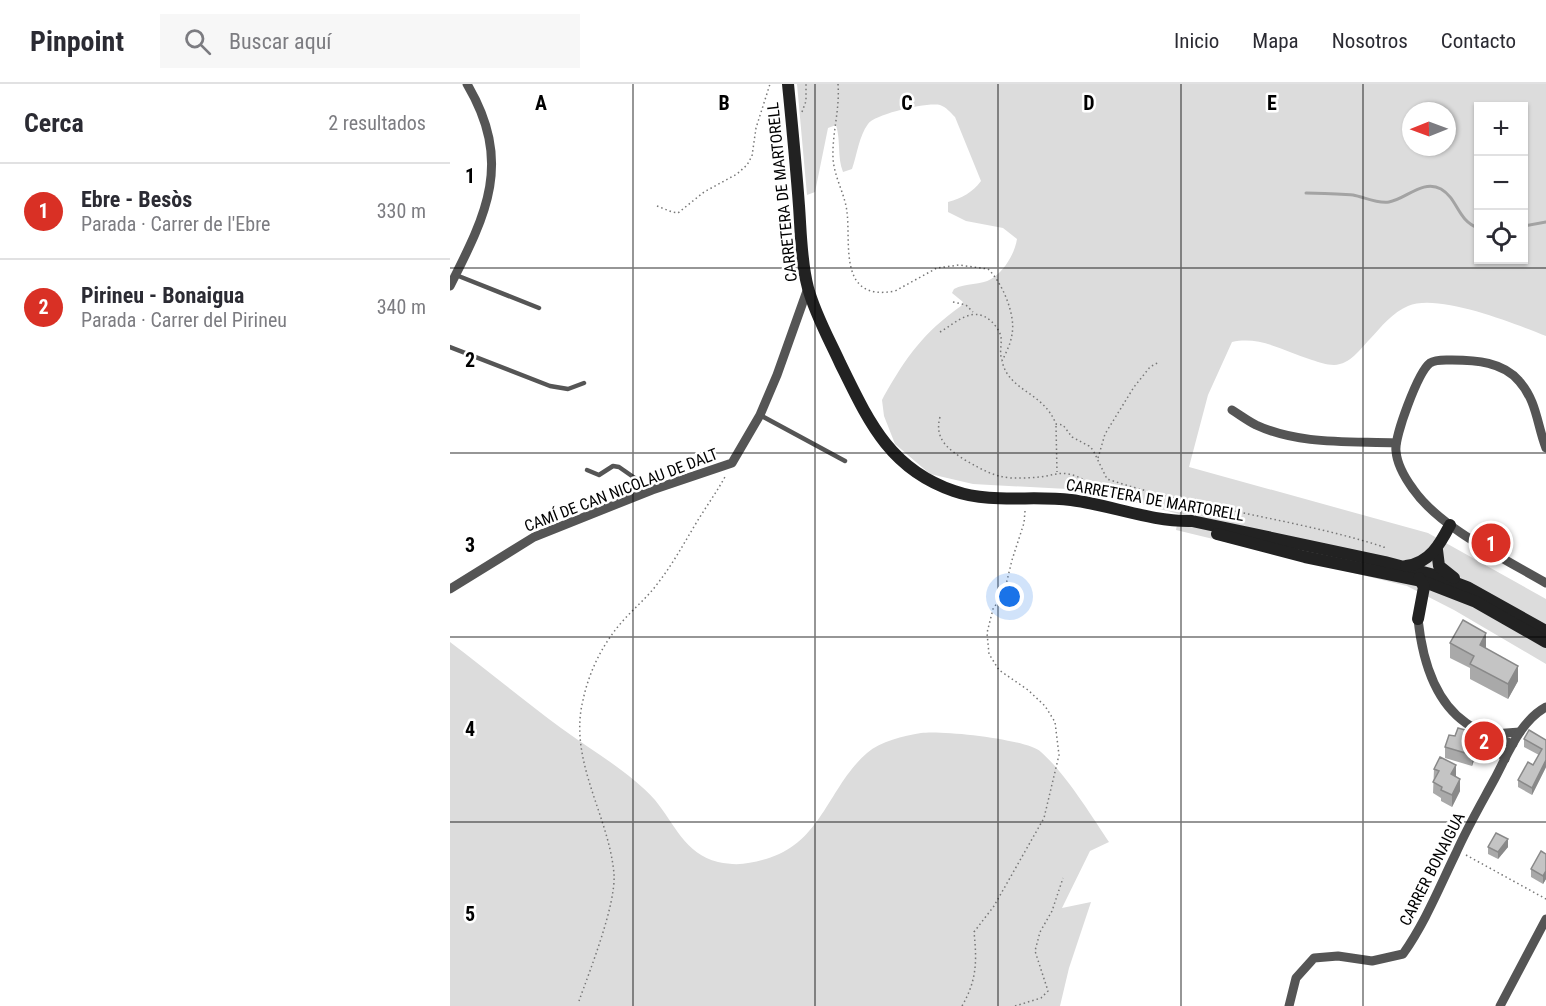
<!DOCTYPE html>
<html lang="es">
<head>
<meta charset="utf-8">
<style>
	:root { --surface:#fff; --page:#f7f7f7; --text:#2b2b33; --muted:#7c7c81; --line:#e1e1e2; --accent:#d93025 }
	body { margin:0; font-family:"Roboto Condensed",sans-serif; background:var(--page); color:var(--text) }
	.controls { position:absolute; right:18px; top:18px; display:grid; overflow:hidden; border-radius:0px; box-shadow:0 2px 4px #0004 }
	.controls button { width:54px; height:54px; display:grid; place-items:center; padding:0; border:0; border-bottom:2px solid var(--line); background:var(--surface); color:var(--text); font:30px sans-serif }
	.compass { position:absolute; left:952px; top:18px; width:54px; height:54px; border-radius:50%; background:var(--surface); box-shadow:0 2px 4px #0004; rotate:269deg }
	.you { position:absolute; left:560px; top:513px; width:21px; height:21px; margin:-15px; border:4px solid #fff; border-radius:50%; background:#1a73e8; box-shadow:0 0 0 9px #1a73e833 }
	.badge { display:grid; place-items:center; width:39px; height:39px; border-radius:50%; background:var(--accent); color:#fff; font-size:20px; font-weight:700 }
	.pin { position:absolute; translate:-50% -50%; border:3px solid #fff; box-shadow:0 2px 6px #0006 }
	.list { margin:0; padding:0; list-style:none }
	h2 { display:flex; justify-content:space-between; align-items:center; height:78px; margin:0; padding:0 24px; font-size:26px }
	h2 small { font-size:20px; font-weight:400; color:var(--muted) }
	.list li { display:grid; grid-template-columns:39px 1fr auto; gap:18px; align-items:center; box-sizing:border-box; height:96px; padding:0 24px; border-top:2px solid var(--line) }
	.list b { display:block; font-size:22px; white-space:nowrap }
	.list p { margin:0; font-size:20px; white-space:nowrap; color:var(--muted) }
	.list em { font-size:20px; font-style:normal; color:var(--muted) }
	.icon { flex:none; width:33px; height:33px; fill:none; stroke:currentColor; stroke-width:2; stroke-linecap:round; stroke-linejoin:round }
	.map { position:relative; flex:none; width:1096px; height:922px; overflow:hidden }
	header { display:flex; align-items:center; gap:36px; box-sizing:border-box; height:84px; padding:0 30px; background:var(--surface); border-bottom:2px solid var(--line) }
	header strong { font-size:28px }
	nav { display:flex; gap:33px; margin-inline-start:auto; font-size:21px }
	.search { width:420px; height:54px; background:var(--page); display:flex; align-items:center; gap:15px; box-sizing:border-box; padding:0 21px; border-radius:0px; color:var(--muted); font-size:22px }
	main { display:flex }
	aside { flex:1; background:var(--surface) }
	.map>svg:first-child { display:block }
	.green { fill:#dcdcdc; fill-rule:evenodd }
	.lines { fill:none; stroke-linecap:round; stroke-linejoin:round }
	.stream { stroke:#a3a3a3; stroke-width:3 }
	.path { stroke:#777; stroke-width:1.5; stroke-dasharray:1.5 3; stroke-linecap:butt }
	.service { stroke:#555; stroke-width:4.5 }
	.minor { stroke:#555; stroke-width:9 }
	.secondary { stroke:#222; stroke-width:12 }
	.wall { fill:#a9a9a9 }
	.shaded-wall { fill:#898989 }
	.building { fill:#c4c4c4; stroke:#898989; stroke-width:1.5 }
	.grid { fill:none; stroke:#000; stroke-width:1.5; stroke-opacity:0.55 }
	.labels { text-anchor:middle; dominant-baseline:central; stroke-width:5; stroke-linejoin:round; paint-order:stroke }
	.street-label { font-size:16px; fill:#000; stroke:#fff }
	.grid-label { font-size:20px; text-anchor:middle; font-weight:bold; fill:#000; stroke:#fff; stroke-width:5; stroke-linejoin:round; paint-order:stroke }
</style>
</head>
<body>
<header>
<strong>Pinpoint</strong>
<div class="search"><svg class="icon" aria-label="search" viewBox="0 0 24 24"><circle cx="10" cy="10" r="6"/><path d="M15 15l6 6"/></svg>Buscar aquí</div>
<nav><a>Inicio</a><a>Mapa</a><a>Nosotros</a><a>Contacto</a></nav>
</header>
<main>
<aside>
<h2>Cerca<small>2 resultados</small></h2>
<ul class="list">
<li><span class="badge">1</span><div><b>Ebre - Besòs</b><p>Parada · Carrer de l'Ebre</p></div><em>330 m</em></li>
<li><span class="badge">2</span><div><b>Pirineu - Bonaigua</b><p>Parada · Carrer del Pirineu</p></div><em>340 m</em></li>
</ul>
</aside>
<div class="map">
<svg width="1096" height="922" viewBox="0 0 1096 922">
	<rect width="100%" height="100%" fill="#fff"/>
	<g class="green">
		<path d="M347,0H1096V252C1065,240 989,209 958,222C943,228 931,243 920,255C909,266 901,280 884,281C876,281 869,278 862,276C834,267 811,252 782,258L758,311L739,383L978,449L1096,515V580L1004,526L957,502L726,446L729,430L636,406L523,400L480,390L445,360L434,332L432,316L434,312C457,272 473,249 511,222L513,218L502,209L504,205C515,199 532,201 541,195C554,188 565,169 567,155L553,144L516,137L498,128V118C512,114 522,109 531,97L505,33C500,28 496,23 490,21C477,18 425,30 418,40C409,52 407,71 402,85L393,88C387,73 391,57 386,41L378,44L365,108L357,111ZM1028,22H1074V176H1028ZM961,27H997V63H961Z"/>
		<path d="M0,558C37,586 73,616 111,644C141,666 180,688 205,716C224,739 235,770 268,778C287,782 298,780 316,775C372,759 378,703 417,669C431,657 453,652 471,649C491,646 577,655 591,668C615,689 641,731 659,758L640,767L612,824L641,818L619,884L610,922H0Z"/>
	</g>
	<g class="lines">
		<g class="stream">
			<path d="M856,109C872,109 887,110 903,111C914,113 927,120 939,118C956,115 973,95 991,105C1008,115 1007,136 1028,144"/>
			<path d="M1074,142L1096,138"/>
		</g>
		<g class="path">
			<path d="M388,0C390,26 382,49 383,74C384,93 395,110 397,128C401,161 388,218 445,207L487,184L509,181L538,185C552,198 566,231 562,250C561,259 556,269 552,277C559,308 593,307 606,340L613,341L622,353L639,362L643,366L657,395C747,425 843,434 934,463V466"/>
			<path d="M352,28L356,17V0"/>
			<path d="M207,122L222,128L228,129L254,108L287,90L297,81L302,72L306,44L320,0"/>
			<path d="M503,218L516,221L523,228"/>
			<path d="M490,248C507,238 523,221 541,237C545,241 550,247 551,253C552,261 549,269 552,276"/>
			<path d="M490,333C484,355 498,365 515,376C531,385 544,393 562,394C571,394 581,394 590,393C600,392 608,388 618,390C631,392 644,402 654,410"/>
			<path d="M606,342L607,388"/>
			<path d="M648,374L655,350L684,303L700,283L709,278"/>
			<path d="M1016,771L1096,815"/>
			<path d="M129,917C140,886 166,821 164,790C159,731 118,677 133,616C139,588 152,561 171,539C183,525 197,514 208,499C222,481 233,461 245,441C255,424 267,408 276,391"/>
			<path d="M512,922C527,896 527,877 524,848L544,822L594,734L609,671L605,638L595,622L578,606L549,586L539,570L537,549L543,525L554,509L562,476L574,439L575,427"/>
			<path d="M565,922L591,914L598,907L585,867L590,848L602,827L613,794"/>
		</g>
		<g class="service">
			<path d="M6,191L89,224"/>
			<path d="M0,263L100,302L118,305L134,299"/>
			<path d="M310,331L395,377"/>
			<path d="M137,386L149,391L163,382L169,383L202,406"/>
		</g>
		<g class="minor">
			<path d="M0,202C37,129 63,78 17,0"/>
			<path d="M782,326C790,331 798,337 806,341C849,361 899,357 946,359"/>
			<path d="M1096,364C1087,341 1087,317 1069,297C1053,278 1026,276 1002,276C995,276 986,275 980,279C968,288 944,353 946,367C947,380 955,394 963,405C990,444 1055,475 1096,499"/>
			<path d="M0,505L84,453L202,406L282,379L310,331L327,291L358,204"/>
			<path d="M968,535C972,573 983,616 1016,639C1030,649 1047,654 1063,660"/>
			<path d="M1043,650L1070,648"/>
			<path d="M1039,651L1055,675"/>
			<path d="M839,922L846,894L864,874L888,872L922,877L953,870C975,839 989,804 1006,769C1017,744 1031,720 1044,696C1058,670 1070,637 1096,623"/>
			<path d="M1050,922L1096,835"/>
		</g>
		<g class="secondary">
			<path d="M338,0C342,41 346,81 349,122C351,149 351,178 358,204C365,230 379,255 390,279C418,336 439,385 504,407C541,420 582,411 621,416C661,421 701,438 742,437L935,478L988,492L1017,503L1096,547"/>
			<path d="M767,450L855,473L972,497L1026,518L1096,558"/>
			<path d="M987,466L989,482L1004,494"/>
			<path d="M956,482C980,479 990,460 1000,441"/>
			<path d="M968,535L974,503L969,494"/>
		</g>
	</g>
	<g class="wall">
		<path d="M1000,559L1036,564L1068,597L1058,615L1020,595V584L1000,574Z"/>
		<path d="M1005,652L1019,655L1027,668L1022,682L995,674V663Z"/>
		<path d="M1074,655L1096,656V683L1082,711L1068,703V696L1083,681L1089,671L1074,663Z"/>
		<path d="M984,685L1006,692L1010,707L1002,723L991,717V714L983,709Z"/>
		<path d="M1038,763H1058L1048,775L1038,770Z"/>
		<path d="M1096,770V795L1093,800L1081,793V785Z"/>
	</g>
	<g class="shaded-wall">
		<path d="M1036,549V564L1030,576V561Z"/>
		<path d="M1068,582V597L1058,615V600Z"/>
		<path d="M1027,657V668L1022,682V671Z"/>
		<path d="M1096,676V683L1082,711V704Z"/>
		<path d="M1006,681V692L1001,702V690Z"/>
		<path d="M1010,695V707L1002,723V711Z"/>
		<path d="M1058,755V763L1048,775V768Z"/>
		<path d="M1096,787V795L1093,800V792Z"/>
	</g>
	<g class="building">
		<path d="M1013,536L1036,549L1030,561L1068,582L1058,600L1020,580L1024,572L1000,559Z"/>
		<path d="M1008,644L1019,647L1017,654L1027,657L1022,671L995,663L999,651L1005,652Z"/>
		<path d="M1079,646L1096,656V676L1082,704L1068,696L1078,678L1083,681L1092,665L1074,655Z"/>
		<path d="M990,673L1006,681L1001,690L1010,695L1002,711L991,706L992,703L983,698L989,687L984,685Z"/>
		<path d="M1046,749L1058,755L1048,768L1038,763Z"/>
		<path d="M1091,767L1096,770V787L1093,792L1081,785Z"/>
	</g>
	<path class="grid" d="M183,0V922M365,0V922M548,0V922M731,0V922M913,0V922M0,184H1096M0,369H1096M0,553H1096M0,738H1096"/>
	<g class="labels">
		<g class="street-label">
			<text transform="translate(332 108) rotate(-96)">CARRETERA DE MARTORELL</text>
			<text transform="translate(171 406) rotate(-21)">CAMÍ DE CAN NICOLAU DE DALT</text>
			<text transform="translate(705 416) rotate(10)">CARRETERA DE MARTORELL</text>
			<text transform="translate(982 785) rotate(-63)">CARRER BONAIGUA</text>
		</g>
	</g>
	<g class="grid-label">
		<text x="91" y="26">A</text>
		<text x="274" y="26">B</text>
		<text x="457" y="26">C</text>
		<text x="639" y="26">D</text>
		<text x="822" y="26">E</text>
		<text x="20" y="99">1</text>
		<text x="20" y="283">2</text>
		<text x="20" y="468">3</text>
		<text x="20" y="652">4</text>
		<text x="20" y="837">5</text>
	</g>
</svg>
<div class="controls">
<button>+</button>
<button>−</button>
<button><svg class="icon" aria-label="locate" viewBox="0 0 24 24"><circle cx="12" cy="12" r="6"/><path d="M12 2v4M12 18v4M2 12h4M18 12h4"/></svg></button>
</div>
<svg class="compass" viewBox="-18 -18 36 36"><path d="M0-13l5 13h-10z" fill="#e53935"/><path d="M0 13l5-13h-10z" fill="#7c7c81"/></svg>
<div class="you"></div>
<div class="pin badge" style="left:1041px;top:459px">1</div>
<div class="pin badge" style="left:1034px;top:657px">2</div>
</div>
</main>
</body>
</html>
